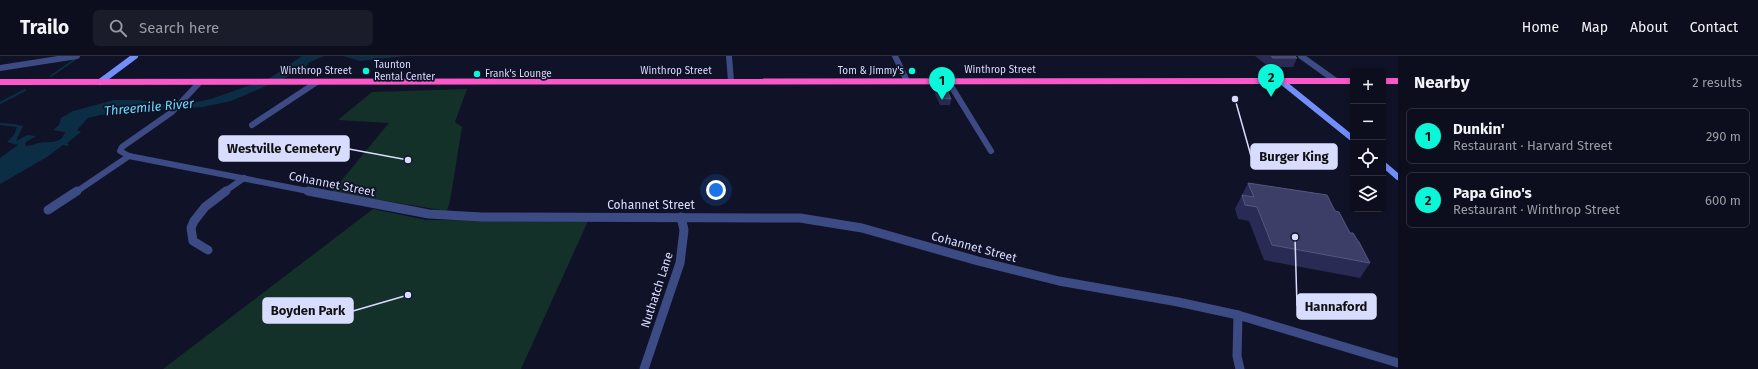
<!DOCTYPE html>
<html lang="en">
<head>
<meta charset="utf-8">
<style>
	:root { --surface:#0c0e1d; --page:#1a1c2a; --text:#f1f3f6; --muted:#9a9ca4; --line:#2c2e3b; --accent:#0af8d9 }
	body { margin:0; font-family:"Fira Sans",sans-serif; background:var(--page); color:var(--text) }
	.controls { position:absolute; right:12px; top:12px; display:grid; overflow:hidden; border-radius:6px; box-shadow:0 2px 6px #0003 }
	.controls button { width:36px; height:36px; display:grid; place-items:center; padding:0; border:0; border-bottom:1px solid var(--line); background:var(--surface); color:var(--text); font:20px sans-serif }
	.you { position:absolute; left:716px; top:134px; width:14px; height:14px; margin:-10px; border:3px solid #fff; border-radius:50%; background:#1a73e8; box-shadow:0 0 0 6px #1a73e833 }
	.badge { display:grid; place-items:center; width:26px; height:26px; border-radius:50%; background:var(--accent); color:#111; font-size:13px; font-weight:700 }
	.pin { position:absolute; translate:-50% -33px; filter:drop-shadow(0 1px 2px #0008) }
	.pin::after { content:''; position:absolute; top:21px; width:14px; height:12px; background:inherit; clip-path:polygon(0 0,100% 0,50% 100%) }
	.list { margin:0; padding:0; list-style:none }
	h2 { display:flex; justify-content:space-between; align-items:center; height:52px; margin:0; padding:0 16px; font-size:17px }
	h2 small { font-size:13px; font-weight:400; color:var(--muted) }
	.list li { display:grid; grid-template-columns:26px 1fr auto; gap:12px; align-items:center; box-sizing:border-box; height:56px; margin:0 8px 8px; padding:0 8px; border:1px solid var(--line); border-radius:6px }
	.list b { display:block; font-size:15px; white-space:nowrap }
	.list p { margin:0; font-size:13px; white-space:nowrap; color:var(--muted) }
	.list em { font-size:13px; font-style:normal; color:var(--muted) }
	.icon { flex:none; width:22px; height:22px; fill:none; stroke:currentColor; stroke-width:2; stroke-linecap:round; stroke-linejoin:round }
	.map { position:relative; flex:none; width:1398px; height:313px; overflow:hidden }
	header { display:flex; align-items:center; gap:24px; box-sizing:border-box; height:56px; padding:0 20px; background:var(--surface); border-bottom:1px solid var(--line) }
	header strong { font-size:19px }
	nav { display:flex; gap:22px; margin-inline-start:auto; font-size:14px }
	.search { width:280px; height:36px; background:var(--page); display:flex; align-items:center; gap:10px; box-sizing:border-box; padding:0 14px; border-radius:6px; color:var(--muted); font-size:15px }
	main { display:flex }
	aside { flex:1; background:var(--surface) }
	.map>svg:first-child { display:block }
	.green { fill:#143129 }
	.water { fill:#0c2e45 }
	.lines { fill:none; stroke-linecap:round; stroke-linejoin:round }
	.stream { stroke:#0c2e45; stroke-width:2 }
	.street-far1 { stroke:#3d4b85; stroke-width:6 }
	.street { stroke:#3d4b85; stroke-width:9 }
	.secondary { stroke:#728efb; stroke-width:6 }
	.highway { fill:#fa57cb; fill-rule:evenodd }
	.wall { fill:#2a2b55 }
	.building { fill:#3d3e67; stroke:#55577f }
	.poi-dot { fill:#0af8d9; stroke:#101227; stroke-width:1.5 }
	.labels { text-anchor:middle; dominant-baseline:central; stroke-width:3.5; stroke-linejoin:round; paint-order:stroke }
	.far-poi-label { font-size:10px; fill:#d8dcfe; stroke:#101227; text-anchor:start }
	.far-street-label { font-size:10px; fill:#d8dcfe; stroke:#101227 }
	.street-label { font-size:12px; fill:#d8dcfe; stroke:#101227 }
	.water-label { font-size:13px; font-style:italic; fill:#69d9fb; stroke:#101227 }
	.leader { fill:none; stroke:#d8dcfe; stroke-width:1.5 }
	.callout-dot { fill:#d8dcfe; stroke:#101227; stroke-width:1.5 }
	.callout { fill:#d8dcfe; stroke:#d8dcfe; stroke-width:1.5 }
	.callout-label { font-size:13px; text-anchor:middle; font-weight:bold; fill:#111 }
</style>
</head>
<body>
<header>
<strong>Trailo</strong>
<div class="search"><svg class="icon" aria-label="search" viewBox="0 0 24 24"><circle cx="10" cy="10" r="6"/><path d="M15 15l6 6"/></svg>Search here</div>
<nav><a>Home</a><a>Map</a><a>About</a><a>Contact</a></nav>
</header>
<main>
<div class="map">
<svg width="1398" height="313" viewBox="0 0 1398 313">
	<rect width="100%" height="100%" fill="#101227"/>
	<g class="green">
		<path d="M467,33L455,66L462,71L450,145L447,155L332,136L389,67L338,64L372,36Z"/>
		<path d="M373,153L426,164L588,165L521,313H163Z"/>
	</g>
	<g class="water">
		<path d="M302,0H324L308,7L307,10L294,18L231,45L203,51L148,53L100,59L88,62L77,74L81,76L67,87L69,90L63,89L47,101L0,128V102L18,89L7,86L14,79L17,71L0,69V67L14,68L23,70L16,85L27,79L36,80L26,86L25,90C30,90 34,88 38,87C48,85 61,89 65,76L53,74L59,69L61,62L73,55L114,44H139L163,48L171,46L186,48L211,43L270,22Z"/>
		<path d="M343,0H406L360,5Z"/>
	</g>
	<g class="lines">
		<g class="stream">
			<path d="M51,20L77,2"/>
			<path d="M0,47L25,34"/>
		</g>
		<g class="street-far1">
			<path d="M729,0L731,25"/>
			<path d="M895,0L907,25"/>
			<path d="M1301,0L1336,25"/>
			<path d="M0,12L77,0"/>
			<path d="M948,25L991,95"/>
			<path d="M200,26L172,56L122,91L120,95L129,100L313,136"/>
			<path d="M252,69L317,26"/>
			<path d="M76,136L129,100"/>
			<path d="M224,136L244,122"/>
		</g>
		<g class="street">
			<path d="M308,135L429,158L482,161L800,162L862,172L978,205L1059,225L1178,246L1238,259L1398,307"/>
			<path d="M48,154L77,135"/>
			<path d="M208,194L193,185L191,172L194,165L205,151L226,135"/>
			<path d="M1238,259L1237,300L1240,313"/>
			<path d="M644,313L680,207L684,174L681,161"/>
		</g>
		<g class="secondary">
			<path d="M1281,25L1353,83"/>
			<path d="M100,26L135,0"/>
			<path d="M1383,108L1398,121"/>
		</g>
		<g class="highway">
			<path d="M1353,22V28L0,29V23Z"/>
			<rect x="1383" y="22" width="15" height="6"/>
		</g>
	</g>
	<g class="wall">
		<path d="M1255,0H1295L1297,2L1293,11H1269Z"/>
		<path d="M936,32L951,43L950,49H940L935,38Z"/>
		<path d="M1248,127L1335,155L1370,207L1360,222L1264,204L1249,165L1238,163L1235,153Z"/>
	</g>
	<g class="building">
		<path d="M1271,0H1295L1297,2H1273Z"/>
		<path d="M936,32H946L951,43L941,42Z"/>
		<path d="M1248,127L1327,139L1335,155L1339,156L1350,177H1353L1358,185L1359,186L1370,207L1272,189L1257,151L1245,149L1242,139L1254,141Z"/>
	</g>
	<g class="poi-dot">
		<circle cx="366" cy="15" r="4"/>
		<circle cx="912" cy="15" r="4"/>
		<circle cx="477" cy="18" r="4"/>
	</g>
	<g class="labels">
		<g class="far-poi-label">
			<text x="374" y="9">Taunton<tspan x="374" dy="12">Rental Center</tspan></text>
			<text x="904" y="15" text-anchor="end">Tom &amp; Jimmy's</text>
			<text x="485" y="18">Frank's Lounge</text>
		</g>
		<g class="far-street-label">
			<text x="1000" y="14">Winthrop Street</text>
			<text x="316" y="15">Winthrop Street</text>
			<text x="676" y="15">Winthrop Street</text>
		</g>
		<g class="street-label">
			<text transform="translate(332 128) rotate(11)">Cohannet Street</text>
			<text x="651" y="149">Cohannet Street</text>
			<text transform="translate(974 191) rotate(15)">Cohannet Street</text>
			<text transform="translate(657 234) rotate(-72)">Nuthatch Lane</text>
		</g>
		<g class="water-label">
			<text transform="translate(149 51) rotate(-5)">Threemile River</text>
		</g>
	</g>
	<path class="leader" d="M408 104L349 93M1235 43L1251 100M1295 181L1297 250M408 239L353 255"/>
	<g class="callout-dot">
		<circle cx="408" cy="104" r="4"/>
		<circle cx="1235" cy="43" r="4"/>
		<circle cx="1295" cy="181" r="4"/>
		<circle cx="408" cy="239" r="4"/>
	</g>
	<g class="callout">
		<rect x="219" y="80" width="130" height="25" rx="4"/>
		<rect x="1251" y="88" width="86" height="25" rx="4"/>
		<rect x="1297" y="238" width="79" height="25" rx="4"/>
		<rect x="263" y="242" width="90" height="25" rx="4"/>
	</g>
	<g class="callout-label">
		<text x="284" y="97">Westville Cemetery</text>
		<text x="1294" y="105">Burger King</text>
		<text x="1336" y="255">Hannaford</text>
		<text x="308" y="259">Boyden Park</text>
	</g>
</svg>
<div class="controls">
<button>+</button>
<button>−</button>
<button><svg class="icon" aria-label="locate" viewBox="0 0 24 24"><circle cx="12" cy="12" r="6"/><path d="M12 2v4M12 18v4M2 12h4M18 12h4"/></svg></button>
<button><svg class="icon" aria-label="layers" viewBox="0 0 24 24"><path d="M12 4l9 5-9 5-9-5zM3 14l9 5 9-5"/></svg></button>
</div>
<div class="you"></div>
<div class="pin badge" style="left:942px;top:44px">1</div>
<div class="pin badge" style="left:1271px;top:41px">2</div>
</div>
<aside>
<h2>Nearby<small>2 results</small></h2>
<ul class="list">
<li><span class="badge">1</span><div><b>Dunkin'</b><p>Restaurant · Harvard Street</p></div><em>290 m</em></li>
<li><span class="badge">2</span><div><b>Papa Gino's</b><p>Restaurant · Winthrop Street</p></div><em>600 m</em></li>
</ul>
</aside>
</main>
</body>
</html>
